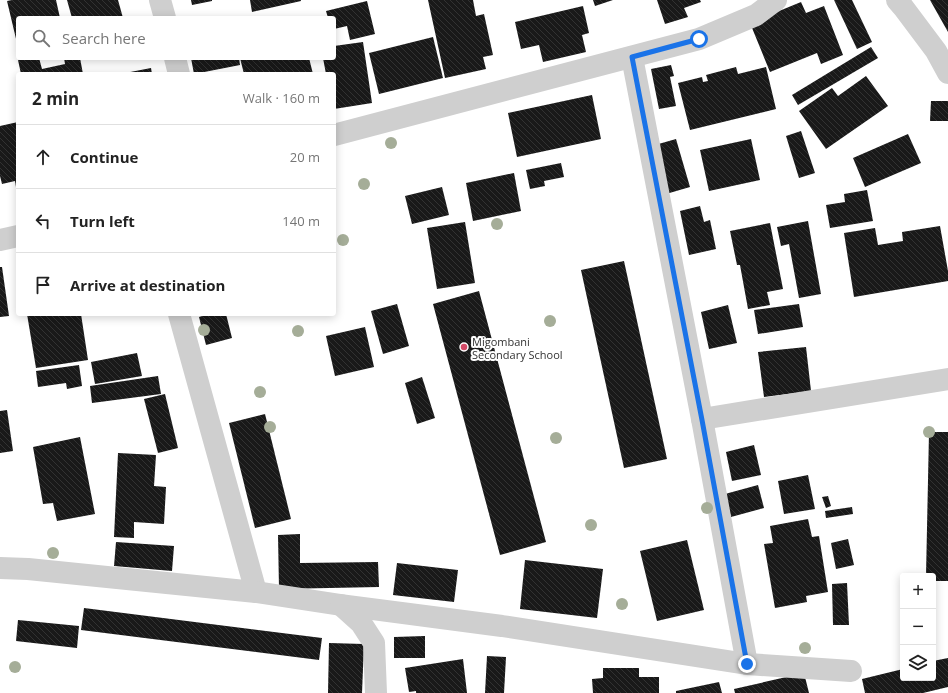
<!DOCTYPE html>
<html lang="en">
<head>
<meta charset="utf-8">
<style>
	:root { --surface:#fff; --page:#f6f6f6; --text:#222; --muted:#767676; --line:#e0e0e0 }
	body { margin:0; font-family:"Open Sans",sans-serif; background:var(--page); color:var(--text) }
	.controls { position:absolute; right:12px; bottom:12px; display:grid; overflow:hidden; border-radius:4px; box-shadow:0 2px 10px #0003 }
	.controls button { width:36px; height:36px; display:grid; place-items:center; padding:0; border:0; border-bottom:1px solid var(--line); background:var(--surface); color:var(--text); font:20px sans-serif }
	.stop { position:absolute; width:12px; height:12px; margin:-9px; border:3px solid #1a73e8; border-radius:50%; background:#fff }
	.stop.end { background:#1a73e8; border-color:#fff; box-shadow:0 1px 4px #0008 }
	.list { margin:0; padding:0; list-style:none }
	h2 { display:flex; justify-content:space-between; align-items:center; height:52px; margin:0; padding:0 16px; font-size:17px }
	h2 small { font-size:13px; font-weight:400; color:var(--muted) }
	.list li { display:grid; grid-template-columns:26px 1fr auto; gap:12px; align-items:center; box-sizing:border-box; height:64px; padding:0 16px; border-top:1px solid var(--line) }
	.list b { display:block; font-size:15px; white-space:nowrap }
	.list em { font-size:13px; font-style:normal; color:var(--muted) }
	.icon { flex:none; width:22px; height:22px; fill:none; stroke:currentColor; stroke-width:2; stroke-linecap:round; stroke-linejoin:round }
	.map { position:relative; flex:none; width:948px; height:693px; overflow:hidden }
	.search { position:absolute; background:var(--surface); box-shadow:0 2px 10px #0003; left:16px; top:16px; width:320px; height:44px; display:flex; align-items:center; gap:10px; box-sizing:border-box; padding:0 14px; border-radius:4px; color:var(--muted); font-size:15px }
	.panel { position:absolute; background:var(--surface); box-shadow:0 2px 10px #0003; left:16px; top:72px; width:320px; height:244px; border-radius:4px }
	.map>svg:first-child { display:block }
	.building { fill:url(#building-back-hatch) }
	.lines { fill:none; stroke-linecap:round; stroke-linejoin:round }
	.street { stroke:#cfcfcf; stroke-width:22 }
	.tree { fill:#a5ad98 }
	.route { stroke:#1a73e8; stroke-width:5 }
	.poi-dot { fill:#d44a67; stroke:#fff; stroke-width:1.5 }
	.labels { text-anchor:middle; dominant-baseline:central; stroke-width:4; stroke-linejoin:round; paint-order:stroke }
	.poi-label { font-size:11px; fill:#323232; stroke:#fff; text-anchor:start }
</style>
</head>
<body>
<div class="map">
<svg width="948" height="693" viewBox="0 0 948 693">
	<defs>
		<pattern id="building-back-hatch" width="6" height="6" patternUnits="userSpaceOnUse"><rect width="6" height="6" fill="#191919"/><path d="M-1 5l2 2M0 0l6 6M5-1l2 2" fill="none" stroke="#323232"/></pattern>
	</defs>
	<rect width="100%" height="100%" fill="#fff"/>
	<g class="building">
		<path d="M12,0H56L60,18H18L17,43L7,1Z"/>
		<path d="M67,0H118L123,18H72Z"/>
		<path d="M191,0H212V1L192,5Z"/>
		<path d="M250,0H301V1L252,12Z"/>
		<path d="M428,0H473L476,16L484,14L493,55L483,57L486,69L445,78Z"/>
		<path d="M593,0H613L595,6Z"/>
		<path d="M657,0H700L701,2L684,8L688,17L665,24Z"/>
		<path d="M834,0H852L872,42L857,49Z"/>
		<path d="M930,0H948V32Z"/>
		<path d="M367,1L375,34L350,40L347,26L334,29V18H328L326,11Z"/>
		<path d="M801,2L806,13L824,6L843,55L821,64L817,53L770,72L750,23Z"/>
		<path d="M583,6L589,33L582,35L586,52L543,62L539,45L521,49L515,22Z"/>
		<path d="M433,37L443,78L379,94L369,53Z"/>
		<path d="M363,42L372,103L334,109V74H326L323,58H334V56H335L334,46Z"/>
		<path d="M871,47L878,58L798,105L792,95Z"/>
		<path d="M29,58H39L42,69L65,64L64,58H80L83,74H21L18,60Z"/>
		<path d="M191,58H239L240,65L194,74Z"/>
		<path d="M240,58H309L313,74H244Z"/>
		<path d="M671,65L674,76L670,77L676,106L659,109L651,69Z"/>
		<path d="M736,67L738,74L766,67L776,109L690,130L678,83L702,77L703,82L708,81L706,75Z"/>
		<path d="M151,68L152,74H125V73Z"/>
		<path d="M866,76L888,106L826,149L799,111L832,88L838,96Z"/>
		<path d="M592,95L601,139L517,157L508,113Z"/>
		<path d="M931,101H948V121H930Z"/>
		<path d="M18,122V186L16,187L15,181L2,184L0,176V126Z"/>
		<path d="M801,131L815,173L799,178L786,136Z"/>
		<path d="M908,134L921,163L865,187L853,158Z"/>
		<path d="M676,139L690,187L666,194L655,145Z"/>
		<path d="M751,139L760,180L709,191L700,150Z"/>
		<path d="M561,163L564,177L544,181L545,186L530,189L526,170Z"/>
		<path d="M514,173L521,211L473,221L466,183Z"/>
		<path d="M442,187L449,215L412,224L405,196Z"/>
		<path d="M867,190L873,221L830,228L826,205L845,202L844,194Z"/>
		<path d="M700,206L704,222L710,220L716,249L689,255L680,211Z"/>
		<path d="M808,221L821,294L799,298L789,244L781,246L777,227Z"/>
		<path d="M465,222L475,283L437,289L427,228Z"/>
		<path d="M770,223L783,289L767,292L770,305L748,309L740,265H737L730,231Z"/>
		<path d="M940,226L948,271V281L854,297L844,233L875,228L878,245L903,241L902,232Z"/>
		<path d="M624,261L667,459L624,468L581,270Z"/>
		<path d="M0,267H2L9,316L0,317Z"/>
		<path d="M479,291L546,542L500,555L433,304Z"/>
		<path d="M397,304L409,346L383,354L371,311Z"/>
		<path d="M799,304L803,327L758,334L754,310Z"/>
		<path d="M728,305L737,343L709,349L701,312Z"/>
		<path d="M27,314H81L88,360L36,368Z"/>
		<path d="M209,314H226L232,338L206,345L199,317Z"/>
		<path d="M365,327L374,367L335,376L326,336Z"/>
		<path d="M806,347L811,391L764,397L758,352Z"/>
		<path d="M137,353L142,376L95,384L91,362Z"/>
		<path d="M79,365L82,386L67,389L66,383L38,387L36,371Z"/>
		<path d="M158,376L161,394L92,403L90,386Z"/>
		<path d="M422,377L435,418L417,424L405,383Z"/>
		<path d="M165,394L178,448L158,453L144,399Z"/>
		<path d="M7,410L13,451L0,453V411Z"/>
		<path d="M265,414L291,519L255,528L229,423Z"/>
		<path d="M929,432H948V581H933V576H926Z"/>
		<path d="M80,437L95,514L57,521L53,503L43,504L33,447Z"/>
		<path d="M754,445L761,475L732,481L726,452Z"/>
		<path d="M118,453L156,455L154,486L166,487L164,524L134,522V538L114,537Z"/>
		<path d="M808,475L815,509L784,514L778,481Z"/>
		<path d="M758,485L764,508L731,517L725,494Z"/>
		<path d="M828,496L831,506L826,508L822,497Z"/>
		<path d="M852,507L853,514L826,518L825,511Z"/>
		<path d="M808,519L812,537L819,536L828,592L806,596L807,602L775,608L764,544L773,543L770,526Z"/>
		<path d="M300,534V563L378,562L379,587L279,589L278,535Z"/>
		<path d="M848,539L854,565L836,569L831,543Z"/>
		<path d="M687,540L704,610L657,621L640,551Z"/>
		<path d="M116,542L174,546L172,571L114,566Z"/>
		<path d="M525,560L603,569L597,618L520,609Z"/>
		<path d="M397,563L458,570L454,602L393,595Z"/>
		<path d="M847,583L849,625H833L832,584Z"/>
		<path d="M84,608L322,638L319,660L81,630Z"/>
		<path d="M18,620L79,626L77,648L16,641Z"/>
		<path d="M425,636V658H394V637Z"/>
		<path d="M329,643L364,644L362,693H328Z"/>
		<path d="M487,656L506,657L504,693H485Z"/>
		<path d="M948,658V687L923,693H865L862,679L903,669V678H933V661Z"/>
		<path d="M463,659L467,693H416V691L409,692L405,668Z"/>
		<path d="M603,668H639V677H659V693H593L592,679L603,678Z"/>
		<path d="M804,673L809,693H735L734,689Z"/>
		<path d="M719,682L722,693H676V691Z"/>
	</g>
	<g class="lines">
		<g class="street">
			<path d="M160,0L165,18"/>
			<path d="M897,0L903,7L936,51L948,73"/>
			<path d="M632,57L702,419L747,664"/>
			<path d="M175,58L179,74"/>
			<path d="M334,135L699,39L756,15L776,0"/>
			<path d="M0,240L18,236"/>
			<path d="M179,314L256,592"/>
			<path d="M702,419L948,379"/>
			<path d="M0,568L28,569L256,592L341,605L502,626L747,664L851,671"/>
			<path d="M341,605L361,623L374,643L376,693"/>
		</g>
	</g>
	<g class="tree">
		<circle cx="391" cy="143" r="6"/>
		<circle cx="364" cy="184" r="6"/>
		<circle cx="497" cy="224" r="6"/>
		<circle cx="343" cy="240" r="6"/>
		<circle cx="550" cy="321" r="6"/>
		<circle cx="204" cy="330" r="6"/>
		<circle cx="298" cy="331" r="6"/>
		<circle cx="260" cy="392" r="6"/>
		<circle cx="270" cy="427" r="6"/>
		<circle cx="929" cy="432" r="6"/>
		<circle cx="556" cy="438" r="6"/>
		<circle cx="707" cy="508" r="6"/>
		<circle cx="591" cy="525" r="6"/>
		<circle cx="53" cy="553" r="6"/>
		<circle cx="622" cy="604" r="6"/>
		<circle cx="805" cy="648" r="6"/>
		<circle cx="15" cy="667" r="6"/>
	</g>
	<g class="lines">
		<path class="route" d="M699,39L632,57L702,420L747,664"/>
	</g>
	<circle class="poi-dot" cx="464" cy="347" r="4"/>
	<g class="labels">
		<g class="poi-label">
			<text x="472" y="341">Migombani<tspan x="472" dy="13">Secondary School</tspan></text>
		</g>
	</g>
</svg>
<div class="controls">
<button>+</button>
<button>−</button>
<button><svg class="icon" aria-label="layers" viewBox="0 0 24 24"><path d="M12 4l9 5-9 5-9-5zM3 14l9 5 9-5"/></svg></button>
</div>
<div class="stop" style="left:699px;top:39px"></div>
<div class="stop end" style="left:747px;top:664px"></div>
<div class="search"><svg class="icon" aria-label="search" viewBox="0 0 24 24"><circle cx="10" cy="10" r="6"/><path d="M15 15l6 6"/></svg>Search here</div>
<section class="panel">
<h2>2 min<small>Walk · 160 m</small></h2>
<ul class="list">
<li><svg class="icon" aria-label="ahead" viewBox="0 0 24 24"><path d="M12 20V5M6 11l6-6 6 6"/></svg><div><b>Continue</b></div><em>20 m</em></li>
<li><svg class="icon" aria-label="left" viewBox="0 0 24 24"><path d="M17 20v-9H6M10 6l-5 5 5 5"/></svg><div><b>Turn left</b></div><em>140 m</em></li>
<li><svg class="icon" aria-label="arrive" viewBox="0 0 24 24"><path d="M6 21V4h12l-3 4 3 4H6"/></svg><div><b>Arrive at destination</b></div></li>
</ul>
</section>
</div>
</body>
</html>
